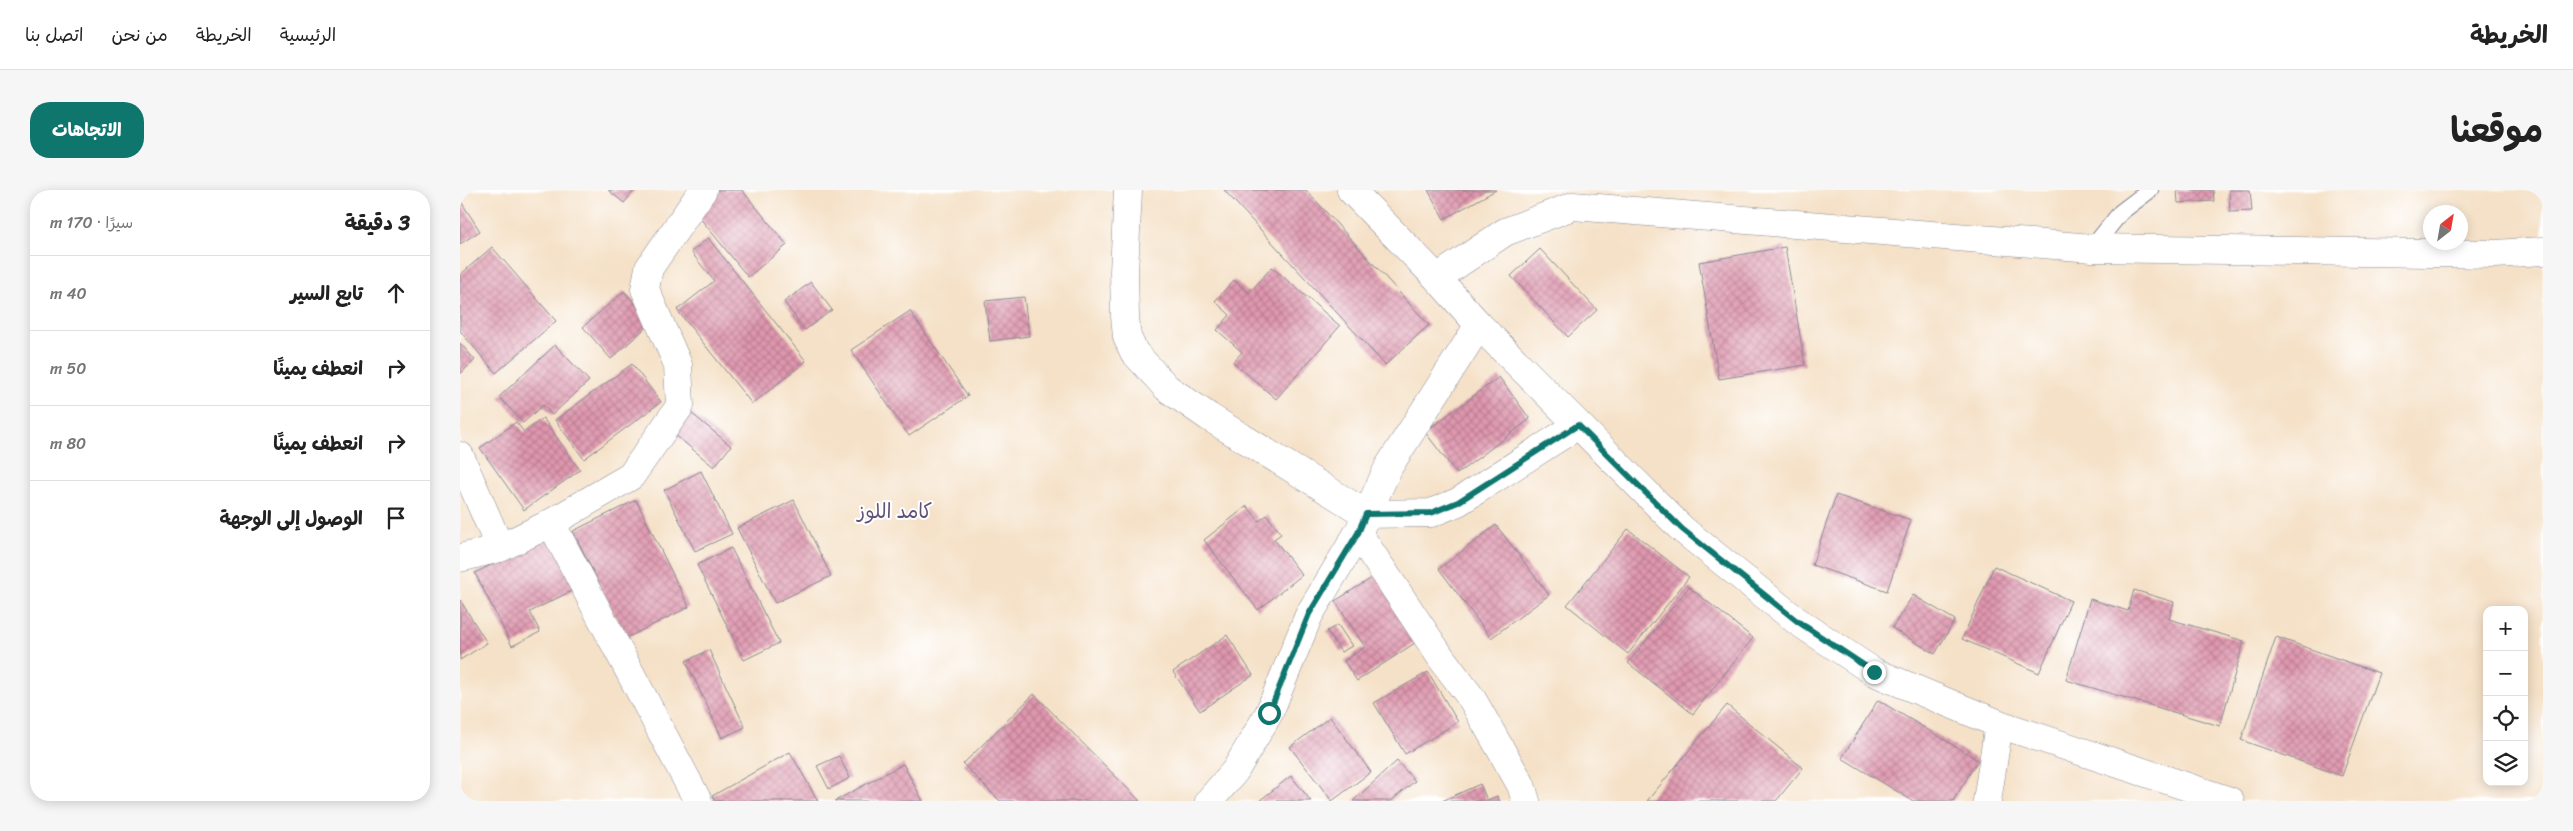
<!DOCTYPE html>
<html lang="ar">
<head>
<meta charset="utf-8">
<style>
	:root { --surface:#fff; --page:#f6f6f6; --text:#222; --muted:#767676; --line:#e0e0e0; --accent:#0f766e }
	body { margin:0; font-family:Sriracha,"Playpen Sans Arabic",sans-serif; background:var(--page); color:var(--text); direction:rtl }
	.controls { position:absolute; right:15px; bottom:15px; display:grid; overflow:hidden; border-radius:10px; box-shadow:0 2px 12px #0003 }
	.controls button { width:45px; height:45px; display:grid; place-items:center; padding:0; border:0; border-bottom:1px solid var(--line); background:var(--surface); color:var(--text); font:25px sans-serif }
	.compass { position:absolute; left:1963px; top:15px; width:45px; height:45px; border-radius:50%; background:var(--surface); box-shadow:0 2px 12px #0003; rotate:31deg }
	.stop { position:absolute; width:15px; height:15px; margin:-11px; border:4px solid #0f766e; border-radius:50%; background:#fff }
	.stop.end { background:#0f766e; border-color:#fff; box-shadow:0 1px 5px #0008 }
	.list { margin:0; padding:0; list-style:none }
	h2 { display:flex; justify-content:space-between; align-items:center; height:65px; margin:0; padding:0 20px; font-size:21px }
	h2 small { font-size:16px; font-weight:400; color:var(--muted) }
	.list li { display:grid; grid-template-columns:32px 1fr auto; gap:15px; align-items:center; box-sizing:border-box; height:75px; padding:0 20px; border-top:1px solid var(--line) }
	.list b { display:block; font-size:19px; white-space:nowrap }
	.list em { font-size:16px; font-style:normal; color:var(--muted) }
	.icon { flex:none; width:28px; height:28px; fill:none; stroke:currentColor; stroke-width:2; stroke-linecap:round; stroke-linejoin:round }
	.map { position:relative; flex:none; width:2083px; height:611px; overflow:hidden; direction:ltr; border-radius:20px }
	header { display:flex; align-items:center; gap:30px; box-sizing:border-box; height:70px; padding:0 25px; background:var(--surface); border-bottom:1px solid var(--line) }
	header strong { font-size:24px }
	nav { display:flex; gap:28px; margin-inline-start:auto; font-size:18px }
	.intro { display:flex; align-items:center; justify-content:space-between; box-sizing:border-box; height:120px; padding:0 30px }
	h1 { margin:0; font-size:35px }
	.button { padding:12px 22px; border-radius:20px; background:var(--accent); color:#fff; font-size:18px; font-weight:700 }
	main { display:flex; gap:30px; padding:0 30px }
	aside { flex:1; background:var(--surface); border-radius:20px; box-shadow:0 2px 12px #0003 }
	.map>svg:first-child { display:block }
	.building { fill:url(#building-cross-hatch) }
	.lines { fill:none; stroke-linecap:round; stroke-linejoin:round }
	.lane-casing { stroke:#888892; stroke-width:18 }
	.street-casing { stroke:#888892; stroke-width:29 }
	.secondary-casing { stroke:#888892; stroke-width:29 }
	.lane { stroke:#fff; stroke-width:16 }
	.street { stroke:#fff; stroke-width:28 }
	.secondary { stroke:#fff; stroke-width:28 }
	.route { stroke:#0f766e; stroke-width:6 }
	.labels { text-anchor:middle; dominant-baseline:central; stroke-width:4; stroke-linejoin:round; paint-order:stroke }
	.quarter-label { font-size:20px; fill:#60537a; stroke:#fff }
</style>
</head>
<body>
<header>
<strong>الخريطة</strong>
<nav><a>الرئيسية</a><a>الخريطة</a><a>من نحن</a><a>اتصل بنا</a></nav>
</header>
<div class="intro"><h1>موقعنا</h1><a class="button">الاتجاهات</a></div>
<main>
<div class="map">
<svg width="2083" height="611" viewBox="0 0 2083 611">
	<defs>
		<pattern id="building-cross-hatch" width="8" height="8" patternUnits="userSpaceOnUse" patternTransform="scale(1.25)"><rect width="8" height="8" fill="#e097ae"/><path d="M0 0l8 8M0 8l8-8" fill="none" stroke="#b57c91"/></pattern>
	</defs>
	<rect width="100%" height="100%" fill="#fff"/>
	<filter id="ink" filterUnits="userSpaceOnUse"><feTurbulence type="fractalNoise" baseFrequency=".02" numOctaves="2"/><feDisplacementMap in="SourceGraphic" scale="10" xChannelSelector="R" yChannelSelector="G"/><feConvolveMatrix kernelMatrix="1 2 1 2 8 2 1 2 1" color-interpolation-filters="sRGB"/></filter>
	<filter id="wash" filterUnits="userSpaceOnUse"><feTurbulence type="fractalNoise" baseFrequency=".0096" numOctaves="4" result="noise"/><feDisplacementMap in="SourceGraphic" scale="20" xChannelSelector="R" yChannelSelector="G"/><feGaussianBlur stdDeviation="1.12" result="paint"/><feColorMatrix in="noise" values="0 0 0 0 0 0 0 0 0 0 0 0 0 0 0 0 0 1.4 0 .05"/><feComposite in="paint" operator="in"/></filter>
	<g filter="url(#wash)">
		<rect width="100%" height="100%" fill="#f5e1c7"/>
		<g id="blocks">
			<g class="building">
				<path d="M148,0H175L164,13Z"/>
				<path d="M252,0H282L327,55L288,87L231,17Z"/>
				<path d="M764,0H846L969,135L925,175Z"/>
				<path d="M968,0H1036L984,29Z"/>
				<path d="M1717,0H1753L1754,11L1718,13Z"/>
				<path d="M1769,0H1790L1792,21L1770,22Z"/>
				<path d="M0,10L20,41L0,54Z"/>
				<path d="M248,48L346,171L292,214L217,120L254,91L231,62Z"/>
				<path d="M32,57L96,131L36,183L0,141V85Z"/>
				<path d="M1325,57L1345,175L1259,189L1239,72Z"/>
				<path d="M1080,59L1137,120L1108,147L1051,86Z"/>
				<path d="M812,77L880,136L816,209L773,172L782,162L757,140L770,125L755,111L774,90L789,103Z"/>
				<path d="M351,92L372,120L345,140L324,112Z"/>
				<path d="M164,101L192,132L151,169L123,137Z"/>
				<path d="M564,107L569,146L530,151L525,111Z"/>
				<path d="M450,121L508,206L449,246L391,160Z"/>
				<path d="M0,153L15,170L0,184Z"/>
				<path d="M95,155L129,191L92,225L83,215L63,233L39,207Z"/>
				<path d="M172,174L201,212L124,269L95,230Z"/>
				<path d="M1039,187L1070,229L997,284L965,242Z"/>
				<path d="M230,222L271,256L254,277L213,243Z"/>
				<path d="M83,228L120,280L64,320L20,258L56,232L64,242Z"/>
				<path d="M241,281L272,344L235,361L204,300Z"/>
				<path d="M1376,305L1451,330L1427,401L1352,375Z"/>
				<path d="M176,310L229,417L166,448L113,341Z"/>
				<path d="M334,310L371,386L315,413L277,338Z"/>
				<path d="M787,316L799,331L807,325L821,344L814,349L842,385L798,420L744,350Z"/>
				<path d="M1036,335L1089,405L1031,448L979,379Z"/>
				<path d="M1168,339L1229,387L1168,464L1107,415Z"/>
				<path d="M91,345L117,398L70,422L80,442L52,456L15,383Z"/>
				<path d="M271,358L319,453L284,470L237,375Z"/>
				<path d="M1534,376L1611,411L1579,483L1502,449Z"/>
				<path d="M918,384L961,449L897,491L884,471L905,457L875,411Z"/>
				<path d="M1229,397L1293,448L1233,524L1168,473Z"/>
				<path d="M1674,400L1714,412L1709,429L1784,451L1760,536L1606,490L1630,409L1668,421Z"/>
				<path d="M1453,405L1495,430L1475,464L1432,438Z"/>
				<path d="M0,410L27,453L0,470Z"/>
				<path d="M878,435L892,456L881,462L867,441Z"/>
				<path d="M767,445L793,485L740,521L713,482Z"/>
				<path d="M1816,447L1919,483L1882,586L1781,550Z"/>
				<path d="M249,460L285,537L262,548L226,471Z"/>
				<path d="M968,482L998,532L945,564L914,513Z"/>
				<path d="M574,504L680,611H540L503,574Z"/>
				<path d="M1418,510L1518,570L1493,611H1453L1382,568Z"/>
				<path d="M1267,515L1343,578L1316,611H1187Z"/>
				<path d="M870,527L911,582L872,611L830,557Z"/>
				<path d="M330,562L358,611H255L252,606Z"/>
				<path d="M379,566L390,588L369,599L357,576Z"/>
				<path d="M937,571L955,591L931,611H893Z"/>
				<path d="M443,574L463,611H375Z"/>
				<path d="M831,586L851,611H799Z"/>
				<path d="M1020,594L1027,610L1037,606L1040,611H982Z"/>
			</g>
		</g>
	</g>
	<g filter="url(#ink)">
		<use href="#blocks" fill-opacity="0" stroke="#888892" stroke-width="1"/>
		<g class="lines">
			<defs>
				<path id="lane" d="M1632,58L1661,22L1690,0"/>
				<g id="street">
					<path d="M668,0L664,82L665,126L667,147L674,162L707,198L749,227L906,324L971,323L998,312L1118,235"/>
					<path d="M977,88L1045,42L1113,16L1632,58L2035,64L2083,61"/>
					<path d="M0,266L40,358"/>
					<path d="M91,333L238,611"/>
					<path d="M898,343L982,469L1012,509L1061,595L1066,611"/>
					<path d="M0,368L40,358L91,333L171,286L220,216L218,175L185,99L189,78L243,0"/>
					<path d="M749,611L775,581L809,523L849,425L898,343L929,276L1019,135"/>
					<path d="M1527,611L1539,534"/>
				</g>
				<path id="secondary" d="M891,0L977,88L1019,135L1222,339L1337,431L1414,482L1539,534L1770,611"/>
			</defs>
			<use href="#lane" class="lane-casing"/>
			<use href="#street" class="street-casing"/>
			<use href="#secondary" class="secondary-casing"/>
			<use href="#lane" class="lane"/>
			<use href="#street" class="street"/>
			<use href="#secondary" class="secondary"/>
		</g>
	</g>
	<g class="lines" filter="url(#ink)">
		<path class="route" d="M809,523L849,424L898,343L906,324L971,323L998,312L1118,235L1222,339L1337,431L1414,482"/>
	</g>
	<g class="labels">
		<g class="quarter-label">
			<text x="435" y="321">كامد اللوز</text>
		</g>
	</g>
</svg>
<div class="controls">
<button>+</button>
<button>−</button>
<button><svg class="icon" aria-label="locate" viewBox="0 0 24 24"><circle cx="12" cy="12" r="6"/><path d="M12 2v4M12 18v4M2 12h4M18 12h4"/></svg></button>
<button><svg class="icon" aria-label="layers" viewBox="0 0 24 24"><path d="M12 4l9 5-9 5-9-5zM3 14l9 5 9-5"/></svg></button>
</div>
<svg class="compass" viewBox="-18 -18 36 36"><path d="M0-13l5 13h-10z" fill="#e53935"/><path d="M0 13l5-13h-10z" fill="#767676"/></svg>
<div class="stop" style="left:809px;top:523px"></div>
<div class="stop end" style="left:1414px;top:482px"></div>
</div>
<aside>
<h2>3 دقيقة<small>سيرًا · 170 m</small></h2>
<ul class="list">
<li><svg class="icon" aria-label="ahead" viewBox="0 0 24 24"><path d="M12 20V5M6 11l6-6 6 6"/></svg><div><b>تابع السير</b></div><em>40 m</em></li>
<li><svg class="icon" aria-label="right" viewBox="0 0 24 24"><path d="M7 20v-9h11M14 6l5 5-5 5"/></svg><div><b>انعطف يمينًا</b></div><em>50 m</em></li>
<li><svg class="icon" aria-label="right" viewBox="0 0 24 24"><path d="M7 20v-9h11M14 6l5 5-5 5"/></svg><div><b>انعطف يمينًا</b></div><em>80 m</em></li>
<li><svg class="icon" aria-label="arrive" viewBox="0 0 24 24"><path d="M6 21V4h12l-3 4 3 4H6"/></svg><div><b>الوصول إلى الوجهة</b></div></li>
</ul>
</aside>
</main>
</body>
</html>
